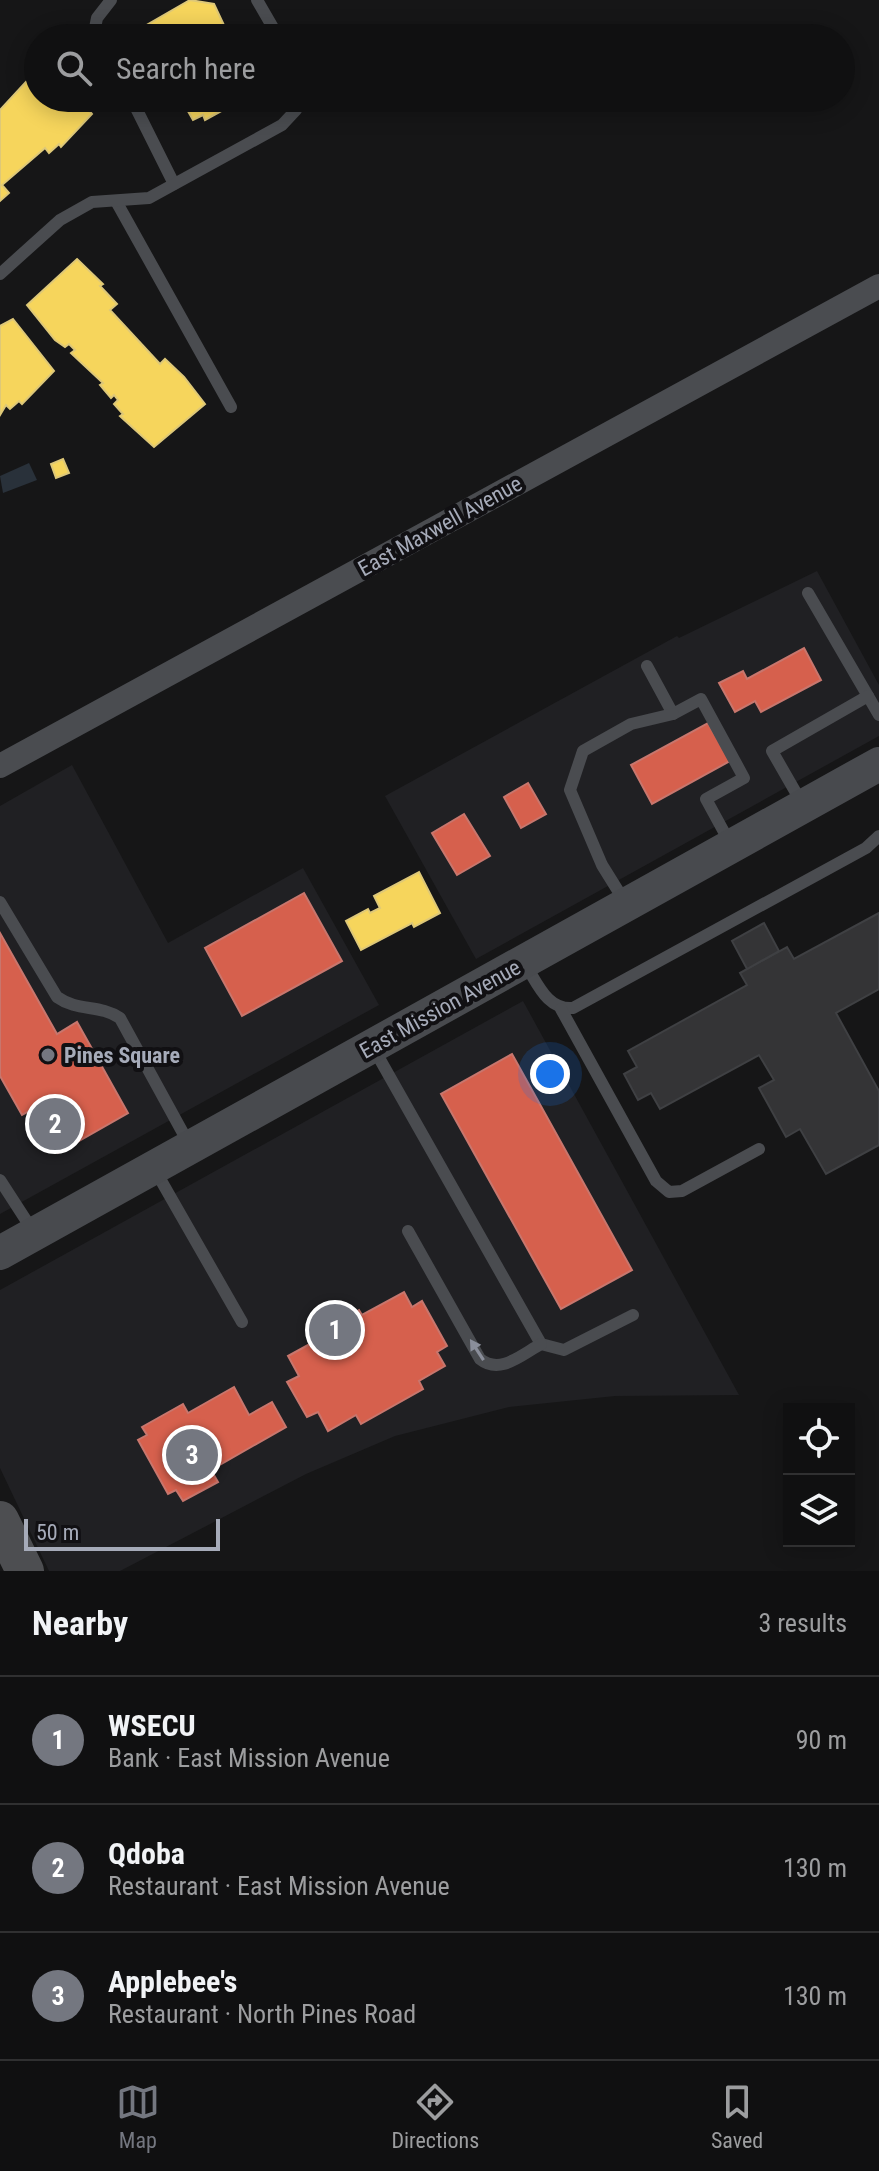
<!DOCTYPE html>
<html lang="en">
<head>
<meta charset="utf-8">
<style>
	:root { --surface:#101011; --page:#19191a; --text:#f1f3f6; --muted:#9c9d9f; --line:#303031; --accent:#747780 }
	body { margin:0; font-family:"Roboto Condensed",sans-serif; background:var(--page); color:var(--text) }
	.controls { position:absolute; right:24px; bottom:24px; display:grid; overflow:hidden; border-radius:0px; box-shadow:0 4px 20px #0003 }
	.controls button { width:72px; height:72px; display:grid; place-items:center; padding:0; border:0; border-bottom:2px solid var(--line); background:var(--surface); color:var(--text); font:40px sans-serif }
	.scale { position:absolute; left:24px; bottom:20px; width:196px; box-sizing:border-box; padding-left:8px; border:4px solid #a6abb9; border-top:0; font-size:22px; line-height:28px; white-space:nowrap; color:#a6abb9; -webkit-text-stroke:6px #111013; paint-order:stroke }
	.you { position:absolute; left:550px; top:1074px; width:28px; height:28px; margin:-20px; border:6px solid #fff; border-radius:50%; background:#1a73e8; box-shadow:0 0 0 12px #1a73e833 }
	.badge { display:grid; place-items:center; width:52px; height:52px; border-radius:50%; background:var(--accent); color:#fff; font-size:26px; font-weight:700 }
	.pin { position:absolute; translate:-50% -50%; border:4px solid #fff; box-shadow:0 2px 8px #0006 }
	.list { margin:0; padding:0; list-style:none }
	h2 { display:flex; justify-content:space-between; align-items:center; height:104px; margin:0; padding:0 32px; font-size:34px }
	h2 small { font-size:26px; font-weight:400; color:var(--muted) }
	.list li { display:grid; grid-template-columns:52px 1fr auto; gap:24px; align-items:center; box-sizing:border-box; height:128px; padding:0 32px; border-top:2px solid var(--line) }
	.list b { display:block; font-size:30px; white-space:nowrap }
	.list p { margin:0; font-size:26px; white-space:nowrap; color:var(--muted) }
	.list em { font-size:26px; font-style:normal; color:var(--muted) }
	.icon { flex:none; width:44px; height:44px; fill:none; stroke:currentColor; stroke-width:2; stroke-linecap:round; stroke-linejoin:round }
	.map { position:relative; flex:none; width:879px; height:1571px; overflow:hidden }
	.search { position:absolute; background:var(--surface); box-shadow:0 4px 20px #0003; left:24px; right:24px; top:24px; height:88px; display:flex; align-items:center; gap:20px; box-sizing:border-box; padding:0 28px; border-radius:44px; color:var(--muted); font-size:30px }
	.sheet { height:488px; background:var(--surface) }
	nav { display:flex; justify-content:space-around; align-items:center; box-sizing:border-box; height:112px; border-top:2px solid var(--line); background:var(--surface); font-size:22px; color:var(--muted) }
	nav a { display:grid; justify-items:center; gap:4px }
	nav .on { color:var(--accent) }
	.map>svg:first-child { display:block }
	.built { fill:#202023 }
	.water { fill:#29313a }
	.homes { fill:#f6d55c; stroke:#dec878; stroke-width:2 }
	.shops { fill:#d6604d; stroke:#c8766d; stroke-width:2 }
	.building { fill:#343436; stroke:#3f4043; stroke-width:2 }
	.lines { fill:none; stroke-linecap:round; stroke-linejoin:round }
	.lane { stroke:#4a4c50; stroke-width:12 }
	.street { stroke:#4a4c50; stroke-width:24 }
	.secondary { stroke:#484a4e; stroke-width:34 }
	.primary { stroke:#4d4e51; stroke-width:38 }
	.oneway { fill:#8a8e9a }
	.poi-dot { fill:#747780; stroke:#111013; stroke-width:3 }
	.labels { text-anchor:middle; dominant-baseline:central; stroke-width:8; stroke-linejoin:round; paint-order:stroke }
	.street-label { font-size:22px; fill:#a6abb9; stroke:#111013 }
	.poi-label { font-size:22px; font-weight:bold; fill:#a6abb9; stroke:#111013; text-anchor:start }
</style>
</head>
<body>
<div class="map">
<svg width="879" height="1571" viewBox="0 0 879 1571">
	<rect width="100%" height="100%" fill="#161617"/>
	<g class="built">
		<path d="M817,571L879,685V736L476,959L385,796L677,636L679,638Z"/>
		<path d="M72,765L168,943L303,868L379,1005L0,1214V806Z"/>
		<path d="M523,1001L739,1395L615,1396L509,1407L395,1436L306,1474L120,1571H49L0,1468V1290Z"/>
	</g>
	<path class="water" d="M29,463L37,480L3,493L0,476Z"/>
	<g class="homes">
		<path d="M190,0L214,4L230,38H154L150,32L147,33L143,27Z"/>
		<path d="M37,70L38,98H79L92,114L61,147L59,144L49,153L45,148L2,185L9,193L0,201V110Z"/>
		<path d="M174,98H245L205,120L203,115L193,120L185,106L180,108Z"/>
		<path d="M77,259L103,284L100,286L117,304L110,310L160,364L165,359L184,377L205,404L154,447L120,416L123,414L114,404L118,400L114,395L111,398L100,385L103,383L71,353L75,350L69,344L65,347L55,340L27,305Z"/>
		<path d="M13,319L54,371L22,404L19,401L10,409L6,405L0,415V326Z"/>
		<path d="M63,459L69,473L56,478L51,464Z"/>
		<path d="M419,872L440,913L414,927L412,923L361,950L346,921L368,909L370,913L380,908L374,896Z"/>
	</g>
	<g class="shops">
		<path d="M804,648L821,680L761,712L755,701L735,712L719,683L743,671L747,679Z"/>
		<path d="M708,723L730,761L652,804L631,765Z"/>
		<path d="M528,783L546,814L521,828L504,797Z"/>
		<path d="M464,814L490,856L457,875L432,833Z"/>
		<path d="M304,893L342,961L242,1016L205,948Z"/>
		<path d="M0,933L57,1034L77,1022L128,1113L58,1153L33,1109L22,1115L0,1076Z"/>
		<path d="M512,1054L632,1270L561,1309L441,1094Z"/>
		<path d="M404,1292L412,1307L422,1301L447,1346L437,1352L445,1366L419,1381L423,1389L361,1424L356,1415L328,1431L318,1412L307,1417L287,1382L299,1376L288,1356L330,1333L327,1328L359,1310L362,1315Z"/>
		<path d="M234,1387L249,1415L272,1402L286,1427L211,1470L218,1482L183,1501L176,1490L168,1494L138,1440L147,1435L142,1427L183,1404L188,1413Z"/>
	</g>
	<g class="building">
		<path d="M879,913V989L836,1013L879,1091V1145L826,1174L800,1129L786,1137L759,1088L774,1080L759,1055L660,1109L651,1093L638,1100L624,1074L637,1067L628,1051L747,985L740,973L787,947L794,959Z"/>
		<path d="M764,923L779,951L747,969L732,941Z"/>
	</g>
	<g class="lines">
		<g class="lane">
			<path d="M257,0L279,38"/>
			<path d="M100,38L95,28L97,18L111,0"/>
			<path d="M131,98L174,184"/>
			<path d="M116,201L231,407"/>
			<path d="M0,274L60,220L92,202L149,198L282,125L296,110L297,98"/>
			<path d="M808,593L879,715"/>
			<path d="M647,666L673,714L701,699L744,778L706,799L730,843"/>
			<path d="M803,805L772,751L868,696"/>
			<path d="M0,902L57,997C78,1012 99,1004 120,1018L189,1144"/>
			<path d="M625,902L602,865L570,790L583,751L631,724L673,714"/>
			<path d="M525,964C538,984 547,1010 573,1008L866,848L879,836"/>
			<path d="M561,1009L656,1181L669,1192L682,1191L759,1149"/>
			<path d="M374,1049L541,1344L564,1350L633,1315"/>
			<path d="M155,1170L242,1322"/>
			<path d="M0,1180L33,1231"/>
			<path d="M408,1231L480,1359C500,1375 521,1355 541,1344"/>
		</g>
		<path class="street" d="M0,766L879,286"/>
		<path class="secondary" d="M0,1253L879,764"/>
		<path class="primary" d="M0,1520L25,1571"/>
	</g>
	<defs><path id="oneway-solid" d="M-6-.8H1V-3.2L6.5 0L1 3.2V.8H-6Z" transform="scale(2)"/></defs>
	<use class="oneway" href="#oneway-solid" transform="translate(477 1350) rotate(-123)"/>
	<circle class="poi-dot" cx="48" cy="1055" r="8"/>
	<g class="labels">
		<g class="street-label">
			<text transform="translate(440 526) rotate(-29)">East Maxwell Avenue</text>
			<text transform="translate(440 1009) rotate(-29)">East Mission Avenue</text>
		</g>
		<g class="poi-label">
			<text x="64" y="1055">Pines Square</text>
		</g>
	</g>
</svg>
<div class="controls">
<button><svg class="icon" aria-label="locate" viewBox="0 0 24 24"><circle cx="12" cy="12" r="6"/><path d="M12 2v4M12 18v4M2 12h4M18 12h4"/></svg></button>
<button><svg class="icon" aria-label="layers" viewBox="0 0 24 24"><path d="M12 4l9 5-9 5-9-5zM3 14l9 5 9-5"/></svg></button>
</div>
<div class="scale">50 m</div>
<div class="you"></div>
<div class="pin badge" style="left:335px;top:1330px">1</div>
<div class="pin badge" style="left:55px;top:1124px">2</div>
<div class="pin badge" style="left:192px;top:1455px">3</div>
<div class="search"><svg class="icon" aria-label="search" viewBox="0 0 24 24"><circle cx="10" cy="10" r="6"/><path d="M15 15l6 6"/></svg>Search here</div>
</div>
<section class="sheet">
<h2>Nearby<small>3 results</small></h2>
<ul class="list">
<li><span class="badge">1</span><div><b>WSECU</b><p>Bank · East Mission Avenue</p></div><em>90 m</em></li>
<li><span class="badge">2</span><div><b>Qdoba</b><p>Restaurant · East Mission Avenue</p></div><em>130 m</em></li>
<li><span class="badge">3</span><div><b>Applebee's</b><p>Restaurant · North Pines Road</p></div><em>130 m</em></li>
</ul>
</section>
<nav>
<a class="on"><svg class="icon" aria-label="map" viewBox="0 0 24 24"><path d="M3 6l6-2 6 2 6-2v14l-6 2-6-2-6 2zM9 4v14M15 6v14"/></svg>Map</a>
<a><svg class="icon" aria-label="directions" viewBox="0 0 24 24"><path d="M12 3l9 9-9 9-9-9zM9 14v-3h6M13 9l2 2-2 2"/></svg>Directions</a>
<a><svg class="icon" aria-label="saved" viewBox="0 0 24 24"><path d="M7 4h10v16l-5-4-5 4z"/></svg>Saved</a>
</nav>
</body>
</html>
